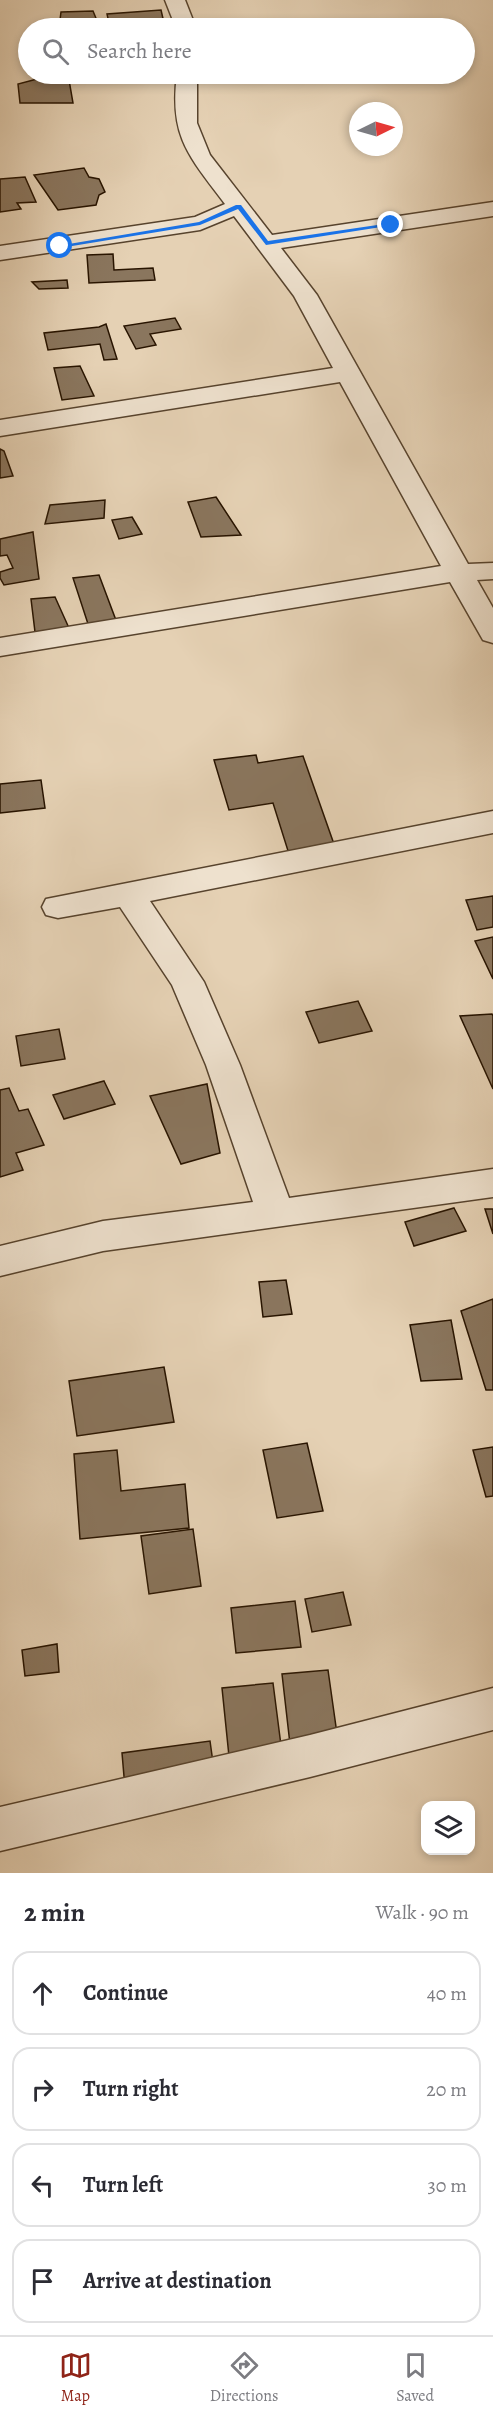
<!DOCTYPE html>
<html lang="en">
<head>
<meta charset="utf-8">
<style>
	:root { --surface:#fff; --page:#f2f2f3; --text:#2b2b33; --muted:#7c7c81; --line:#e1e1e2; --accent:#8f2418 }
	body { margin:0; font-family:Alegreya,serif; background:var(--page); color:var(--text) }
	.controls { position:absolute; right:18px; bottom:18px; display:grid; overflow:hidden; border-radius:12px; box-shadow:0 3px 9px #0003 }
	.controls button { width:54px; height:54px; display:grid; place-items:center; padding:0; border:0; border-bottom:2px solid var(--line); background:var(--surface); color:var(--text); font:30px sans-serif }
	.compass { position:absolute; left:349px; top:102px; width:54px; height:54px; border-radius:50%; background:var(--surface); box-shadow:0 3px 9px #0003; rotate:85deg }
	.stop { position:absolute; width:18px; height:18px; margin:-14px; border:4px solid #1a73e8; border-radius:50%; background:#fff }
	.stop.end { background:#1a73e8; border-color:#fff; box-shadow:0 2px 6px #0008 }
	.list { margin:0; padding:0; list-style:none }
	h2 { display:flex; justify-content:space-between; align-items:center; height:78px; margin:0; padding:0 24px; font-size:26px }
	h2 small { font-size:20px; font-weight:400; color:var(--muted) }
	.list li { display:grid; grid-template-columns:39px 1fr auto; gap:18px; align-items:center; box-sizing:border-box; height:84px; margin:0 12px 12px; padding:0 12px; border:2px solid var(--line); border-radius:18px }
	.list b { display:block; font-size:22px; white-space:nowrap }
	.list em { font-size:20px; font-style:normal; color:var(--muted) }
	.icon { flex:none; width:33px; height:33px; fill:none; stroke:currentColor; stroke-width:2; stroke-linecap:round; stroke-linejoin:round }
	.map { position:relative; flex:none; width:493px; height:1873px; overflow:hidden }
	.search { position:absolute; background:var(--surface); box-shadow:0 3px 9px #0003; left:18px; right:18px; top:18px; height:66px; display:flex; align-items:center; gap:15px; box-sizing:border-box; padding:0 21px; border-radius:33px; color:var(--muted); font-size:22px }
	.sheet { height:462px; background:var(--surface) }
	nav { display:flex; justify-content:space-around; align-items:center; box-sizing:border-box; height:84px; border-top:2px solid var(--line); background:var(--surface); font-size:16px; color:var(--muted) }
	nav a { display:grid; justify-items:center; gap:3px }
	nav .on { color:var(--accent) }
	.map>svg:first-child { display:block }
	.building { fill:#8a765e; stroke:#281400; stroke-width:1.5 }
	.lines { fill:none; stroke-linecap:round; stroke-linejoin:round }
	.minor-casing { stroke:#57432d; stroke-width:3 }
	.minor { fill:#eee1ce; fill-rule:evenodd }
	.route { fill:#1a73e8 }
</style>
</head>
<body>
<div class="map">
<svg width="493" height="1873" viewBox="0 0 493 1873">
	<rect width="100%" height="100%" fill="#e5d1b4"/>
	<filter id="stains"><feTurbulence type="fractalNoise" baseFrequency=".00333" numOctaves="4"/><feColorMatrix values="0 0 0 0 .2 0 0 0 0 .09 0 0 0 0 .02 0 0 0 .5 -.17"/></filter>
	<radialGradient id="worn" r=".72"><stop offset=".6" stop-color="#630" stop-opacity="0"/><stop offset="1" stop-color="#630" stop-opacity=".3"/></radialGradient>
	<g class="building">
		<path d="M161,10L165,27L110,28L107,14Z"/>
		<path d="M93,11L100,28H59L61,12Z"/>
		<path d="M56,74H68L73,103H20L18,84Z"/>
		<path d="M84,168L89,177L99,179L105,192L99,195L96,205L58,210L34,175Z"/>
		<path d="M25,177L36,202L17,203L21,209L0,212V179Z"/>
		<path d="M113,254L114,270L153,268L155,280L89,283L87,255Z"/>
		<path d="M67,280L68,288L39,289L32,282Z"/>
		<path d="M175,318L181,329L150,334L156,345L136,349L124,326Z"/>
		<path d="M106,324L117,359L104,360L100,344L48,350L44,333L99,327Z"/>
		<path d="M80,366L94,396L62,400L54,368Z"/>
		<path d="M0,449L4,451L13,476L0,478Z"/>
		<path d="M216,497L241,535L201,537L188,502Z"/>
		<path d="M105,500L104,518L45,524L50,505Z"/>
		<path d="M132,517L142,534L119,539L112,520Z"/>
		<path d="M33,532L39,579L4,585L0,578V572L13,568L7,555L0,556V539Z"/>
		<path d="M99,575L117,623L89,627L73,578Z"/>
		<path d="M55,597L69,628L35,632L31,599Z"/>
		<path d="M256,755L258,763L303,756L335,847L289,854L273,803L229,810L214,760Z"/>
		<path d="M41,780L45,808L0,813V784Z"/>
		<path d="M493,896V927L477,930L466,900Z"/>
		<path d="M493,937V979L475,941Z"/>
		<path d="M358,1001L372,1031L319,1043L306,1012Z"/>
		<path d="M492,1014L493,1016V1089L460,1016Z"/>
		<path d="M59,1029L65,1059L21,1066L16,1036Z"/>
		<path d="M104,1081L115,1104L64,1119L53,1095Z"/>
		<path d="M207,1084L220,1153L181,1164L150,1096Z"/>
		<path d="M9,1088L19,1111L28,1109L44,1145L16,1153L23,1170L0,1177V1090Z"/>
		<path d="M454,1208L466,1231L414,1246L405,1222Z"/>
		<path d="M485,1209H493V1234Z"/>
		<path d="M286,1280L292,1314L263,1317L259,1282Z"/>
		<path d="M493,1299V1390H486L461,1311Z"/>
		<path d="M451,1320L462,1379L421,1381L410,1325Z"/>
		<path d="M164,1367L174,1422L77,1436L69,1381Z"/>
		<path d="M307,1443L323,1511L277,1518L263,1450Z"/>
		<path d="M493,1447V1496L486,1497L473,1450Z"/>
		<path d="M117,1450L121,1491L185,1484L189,1528L80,1539L74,1454Z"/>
		<path d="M193,1529L201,1586L149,1594L141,1536Z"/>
		<path d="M343,1592L351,1625L312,1632L305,1599Z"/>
		<path d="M295,1601L301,1647L236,1653L231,1608Z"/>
		<path d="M57,1644L59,1672L25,1676L22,1650Z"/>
		<path d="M328,1670L339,1748L291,1753L282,1674Z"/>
		<path d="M273,1683L283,1761L230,1766L222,1688Z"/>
		<path d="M210,1741L215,1777L125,1788L122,1753Z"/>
	</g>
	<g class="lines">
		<defs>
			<g id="minor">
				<path d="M165,0H185L196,28H176Z"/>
				<path d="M177,74H197V123L210,155L272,235L493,202V216L281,248L317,295L468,564L493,563V579L477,580L493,608V643L483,640L450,582L0,656V638L441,566L340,382L0,436V420L333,368L294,296L234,216L200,230L0,260V246L195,217L225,204C189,156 169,137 177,74Z"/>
				<path d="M493,811V833L150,901L204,982L240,1065L289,1198L493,1169V1197L103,1251L0,1276V1246L103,1221L253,1202L206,1065L172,985L120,907L58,918L46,915L42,907L46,899Z"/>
				<path d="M493,1688V1730L310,1777L0,1851V1807L310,1735Z"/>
			</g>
		</defs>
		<use href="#minor" class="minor-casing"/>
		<use href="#minor" class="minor"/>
	</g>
	<path class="route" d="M236,205H241L268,241L391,223L394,225L266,245L238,209L200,225L60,248L57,246L199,222Z"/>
	<rect width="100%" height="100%" filter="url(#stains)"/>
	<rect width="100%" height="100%" fill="url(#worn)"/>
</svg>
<div class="controls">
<button><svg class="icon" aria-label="layers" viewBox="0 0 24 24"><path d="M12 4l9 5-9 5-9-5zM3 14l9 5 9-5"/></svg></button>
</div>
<svg class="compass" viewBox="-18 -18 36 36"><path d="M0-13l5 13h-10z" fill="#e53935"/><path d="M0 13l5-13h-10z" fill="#7c7c81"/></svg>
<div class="stop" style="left:60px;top:246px"></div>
<div class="stop end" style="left:391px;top:225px"></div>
<div class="search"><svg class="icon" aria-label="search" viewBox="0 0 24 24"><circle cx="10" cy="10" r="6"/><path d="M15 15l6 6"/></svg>Search here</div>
</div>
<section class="sheet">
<h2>2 min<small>Walk · 90 m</small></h2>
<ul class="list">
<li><svg class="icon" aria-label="ahead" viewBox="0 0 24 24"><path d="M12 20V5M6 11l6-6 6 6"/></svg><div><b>Continue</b></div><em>40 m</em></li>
<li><svg class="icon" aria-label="right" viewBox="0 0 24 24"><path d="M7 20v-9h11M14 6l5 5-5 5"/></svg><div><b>Turn right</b></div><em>20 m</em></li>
<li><svg class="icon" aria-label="left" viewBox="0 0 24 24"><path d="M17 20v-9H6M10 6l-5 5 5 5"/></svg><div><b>Turn left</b></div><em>30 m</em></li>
<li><svg class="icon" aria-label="arrive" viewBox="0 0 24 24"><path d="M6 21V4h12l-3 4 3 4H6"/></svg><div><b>Arrive at destination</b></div></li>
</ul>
</section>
<nav>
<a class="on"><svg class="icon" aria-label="map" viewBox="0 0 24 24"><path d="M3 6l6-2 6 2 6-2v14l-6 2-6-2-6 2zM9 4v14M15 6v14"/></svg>Map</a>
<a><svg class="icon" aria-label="directions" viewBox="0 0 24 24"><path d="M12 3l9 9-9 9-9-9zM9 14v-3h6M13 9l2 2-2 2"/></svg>Directions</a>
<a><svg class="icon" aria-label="saved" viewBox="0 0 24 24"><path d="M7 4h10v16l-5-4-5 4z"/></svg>Saved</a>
</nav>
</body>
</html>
